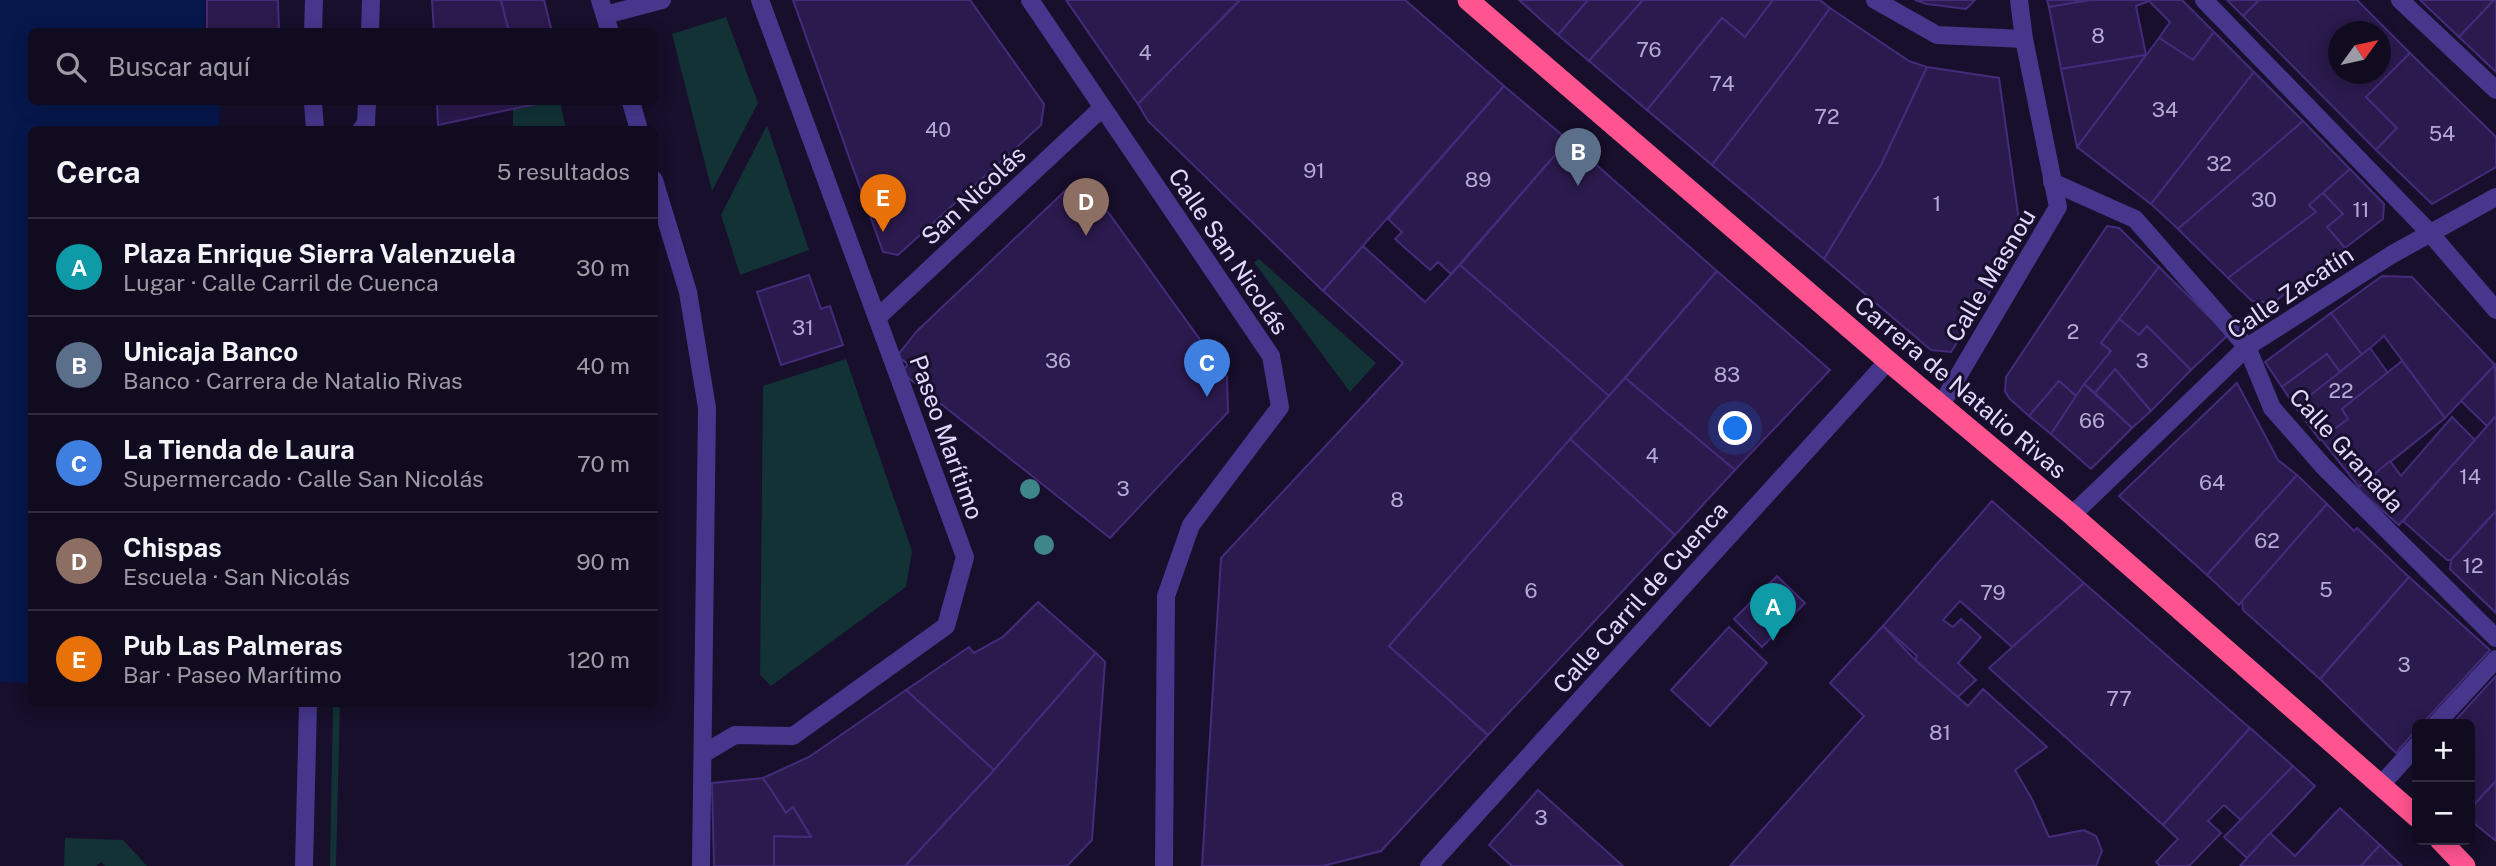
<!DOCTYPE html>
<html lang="es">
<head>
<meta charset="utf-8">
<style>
	:root { --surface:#110b20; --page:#1a1429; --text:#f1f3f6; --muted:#9c9ba5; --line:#302b3e; --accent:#ea580c }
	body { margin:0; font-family:"Public Sans",sans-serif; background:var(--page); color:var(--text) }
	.controls { position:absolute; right:21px; bottom:21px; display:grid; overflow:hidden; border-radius:10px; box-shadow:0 4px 18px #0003 }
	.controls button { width:63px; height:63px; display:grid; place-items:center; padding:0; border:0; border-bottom:2px solid var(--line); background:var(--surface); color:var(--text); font:35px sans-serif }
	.compass { position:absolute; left:2328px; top:21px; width:63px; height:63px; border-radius:50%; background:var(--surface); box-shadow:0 4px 18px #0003; rotate:57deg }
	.you { position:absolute; left:1736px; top:429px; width:24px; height:24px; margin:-18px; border:5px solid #fff; border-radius:50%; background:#1a73e8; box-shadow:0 0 0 10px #1a73e833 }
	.badge { display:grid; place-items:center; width:46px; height:46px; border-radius:50%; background:var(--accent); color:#fff; font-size:23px; font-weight:700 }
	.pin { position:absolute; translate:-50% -58px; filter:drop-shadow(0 2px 4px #0008) }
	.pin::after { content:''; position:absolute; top:37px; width:24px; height:21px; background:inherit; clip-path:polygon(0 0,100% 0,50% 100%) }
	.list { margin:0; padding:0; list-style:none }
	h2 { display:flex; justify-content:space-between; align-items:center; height:91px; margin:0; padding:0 28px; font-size:30px }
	h2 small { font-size:23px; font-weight:400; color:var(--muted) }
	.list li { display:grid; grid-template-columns:46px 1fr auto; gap:21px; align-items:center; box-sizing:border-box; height:98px; padding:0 28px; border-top:2px solid var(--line) }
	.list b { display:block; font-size:26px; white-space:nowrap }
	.list p { margin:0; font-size:23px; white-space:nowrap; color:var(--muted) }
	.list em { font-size:23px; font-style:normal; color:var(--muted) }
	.icon { flex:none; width:38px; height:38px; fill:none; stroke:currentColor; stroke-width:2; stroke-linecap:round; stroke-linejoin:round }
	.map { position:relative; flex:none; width:2496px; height:866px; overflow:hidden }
	.search { position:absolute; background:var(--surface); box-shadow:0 4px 18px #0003; left:28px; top:28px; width:630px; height:77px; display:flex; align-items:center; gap:18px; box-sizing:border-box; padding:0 24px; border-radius:10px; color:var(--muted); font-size:26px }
	.panel { position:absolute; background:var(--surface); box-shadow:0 4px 18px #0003; left:28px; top:126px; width:630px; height:581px; border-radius:10px }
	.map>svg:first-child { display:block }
	.green { fill:#123236 }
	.water { fill:#07174c }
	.building { fill:#2b1a4d; stroke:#452b7b; stroke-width:2; fill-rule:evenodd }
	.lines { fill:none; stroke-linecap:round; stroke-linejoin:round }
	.minor { stroke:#46378d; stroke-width:18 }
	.highway { stroke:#ff5490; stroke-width:21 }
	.tree { fill:#3e868a }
	.labels { text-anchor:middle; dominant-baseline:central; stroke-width:6; stroke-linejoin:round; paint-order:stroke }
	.number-label { font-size:21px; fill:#b4a9d2 }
	.street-label { font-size:24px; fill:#e2d9ff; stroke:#170f2b }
</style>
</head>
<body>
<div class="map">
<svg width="2496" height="866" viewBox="0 0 2496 866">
	<rect width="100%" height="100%" fill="#170f2b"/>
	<g class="green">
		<path d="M726,17L758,103L712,191L672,34Z"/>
		<path d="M545,102H560L566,129L513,130V108Z"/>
		<path d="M767,125L809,250L740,275L721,215Z"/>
		<path d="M1259,259L1376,363L1350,392L1254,262Z"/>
		<path d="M846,359L912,551L906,587L771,686L760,675L763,386Z"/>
		<path d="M333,704H340L336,866H330Z"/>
		<path d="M65,838L123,840L147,866H105L101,862L96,866H64Z"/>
	</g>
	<path class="water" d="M0,0H205L204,31L32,32V102H220L219,129L32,130L31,683L0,682Z"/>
	<g class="building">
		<path d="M207,0H278L279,32H207Z"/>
		<path d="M432,0H501L509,32H434Z"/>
		<path d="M501,0H544L552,32H509Z"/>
		<path d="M793,0H970L1044,104L1041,125L898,255L883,252Z"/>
		<path d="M1066,0H1240L1138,104Z"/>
		<path d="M1240,0H1405L1504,86L1323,291L1148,121L1138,104Z"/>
		<path d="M1519,0H1588L1558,35Z"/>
		<path d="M1588,0H1643L1589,61L1558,35Z"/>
		<path d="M1643,0H1773L1745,37L1722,18L1647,110L1589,61Z"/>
		<path d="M1773,0H1820L1830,8L1795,57L1712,165L1647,110L1722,18L1745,37Z"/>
		<path d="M1915,0H1975L1966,9L1927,4Z"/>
		<path d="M2047,0H2090L2049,7Z"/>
		<path d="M2090,0H2182L2214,32L2193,60L2159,38L2170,22L2149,1L2136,6L2146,55L2061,69L2049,7Z"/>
		<path d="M2227,0H2259L2243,16Z"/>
		<path d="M2259,0H2357L2410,53L2366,97L2397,128L2376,150L2243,16ZM2338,32H2380V74H2338Z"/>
		<path d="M2420,0H2494L2459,37Z"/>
		<path d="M2494,0H2496V72L2459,37Z"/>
		<path d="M1830,8L1909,61L1927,67L1881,165L1824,259L1712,165L1795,57Z"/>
		<path d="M2214,32L2254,72L2151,204L2077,147L2159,38L2193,60Z"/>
		<path d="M2410,53L2496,137V167L2432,204L2376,150L2397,128L2366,97Z"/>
		<path d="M2146,55L2077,147L2061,69Z"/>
		<path d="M1927,67L1999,78L2022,242L1951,352L1931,350L1824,259L1881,165Z"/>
		<path d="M2254,72L2303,121L2178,229L2151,204Z"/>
		<path d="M1504,86L1568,140L1451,274L1438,262L1430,270L1395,239L1402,232L1388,219Z"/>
		<path d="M437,102H545L438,125Z"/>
		<path d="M2303,121L2350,169L2309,205L2316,212L2228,278L2178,229Z"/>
		<path d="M1568,140L1717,271L1609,396L1460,265Z"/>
		<path d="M2350,169L2384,204L2383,219L2345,248L2327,227L2343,214L2323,193Z"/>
		<path d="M1067,189L1108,212L1227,377L1228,412L1110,538L901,372L908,364L897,356L917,331Z"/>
		<path d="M2323,193L2343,214L2327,227L2345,248L2273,303L2252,301L2228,278L2316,212L2309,205Z"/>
		<path d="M2107,226L2119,228L2159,267L2101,343L2111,351L2076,396L2059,381L2029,416L2009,398L2005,391L2006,377Z"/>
		<path d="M1363,246L1425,302L1460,265L1609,396L1389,646L1488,735L1381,851L1323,866H1202L1221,558L1403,363L1323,291Z"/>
		<path d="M2159,267L2228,335L2191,370L2147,326L2139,335L2119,319Z"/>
		<path d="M1717,271L1830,370L1735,470L1625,378Z"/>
		<path d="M809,275L821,309L830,306L843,345L781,365L757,292Z"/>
		<path d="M2382,276L2412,277L2495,365L2445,418L2384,336L2362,355L2331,313Z"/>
		<path d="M2331,313L2362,355L2340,372L2327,354L2282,387L2265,362Z"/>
		<path d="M2119,319L2139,335L2147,326L2191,370L2151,411L2115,369L2095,393L2084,384L2111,351L2101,343Z"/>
		<path d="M2370,348L2388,373L2342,409L2348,419L2320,440L2295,407Z"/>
		<path d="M2327,354L2340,372L2295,407L2282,387Z"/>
		<path d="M2402,361L2445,418L2359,487L2321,439L2348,419L2342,409Z"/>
		<path d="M2495,365L2496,416L2487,426L2461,401Z"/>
		<path d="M2115,369L2151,411L2132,428L2095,393Z"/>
		<path d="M1625,378L1735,470L1675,535L1570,439Z"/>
		<path d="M2059,381L2076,396L2051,434L2029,416Z"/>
		<path d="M2237,383L2278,460L2297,475L2207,575L2119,496Z"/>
		<path d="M2084,384L2132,428L2091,469L2051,434Z"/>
		<path d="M2496,416V511L2451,560H2447L2403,521Z"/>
		<path d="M2452,417L2475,440L2399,525L2360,491L2359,487L2390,461L2401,476Z"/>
		<path d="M1570,439L1675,535L1488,735L1389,646Z"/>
		<path d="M2297,475L2327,504L2239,605L2207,575Z"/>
		<path d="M1992,501L2084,583L2012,647L1960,601L1943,620L1953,627L1961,619L1981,637L1958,663L1976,680L1958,697L1915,660L1917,656L1883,626Z"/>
		<path d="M2327,504L2354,531L2357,528L2409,577L2320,679L2243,610L2242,601Z"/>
		<path d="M2496,511V613L2450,569L2451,560Z"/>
		<path d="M1777,576L1805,603L1762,647L1734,619Z"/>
		<path d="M2409,577L2490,650L2422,724H2417V729L2396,753L2320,679Z"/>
		<path d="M2084,583L2250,728L2163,825L1989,668Z"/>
		<path d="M1038,602L1096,653L994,770L906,690L969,647L974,653L1003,637Z"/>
		<path d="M1883,626L1915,660L1968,706L1983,689L2047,747L2015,770L2032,799L2049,837L2084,830L2096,836L2102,851L2096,866H1730L1864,716L1830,683Z"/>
		<path d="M1729,627L1767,663L1710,726L1671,690Z"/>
		<path d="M1096,653L1105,662L1092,840L1067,866H905L994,770Z"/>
		<path d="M2496,676V781L2470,809V724H2452Z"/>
		<path d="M906,690L994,770L905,866H774V836L811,837L793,807L786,813L763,778L809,757Z"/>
		<path d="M2250,728L2293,766L2241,820L2224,805L2208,821L2221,833L2189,866H2160L2156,862L2178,839L2163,825Z"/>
		<path d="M2293,766L2315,786L2247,858L2224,837Z"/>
		<path d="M763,778L786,813L793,807L811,837L774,836V866H714L712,783Z"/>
		<path d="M2496,781V841L2470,820V809Z"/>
		<path d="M1538,790L1623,866H1512L1489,845Z"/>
		<path d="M2340,808L2380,845L2361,866H2240L2270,833L2295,856Z"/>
		<path d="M2380,845L2402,866H2361Z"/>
	</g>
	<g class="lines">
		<g class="minor">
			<path d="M600,0L610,32"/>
			<path d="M1030,0L1271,356L1280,407L1191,525L1166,596L1164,866"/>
			<path d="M1875,0L1937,35L2024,39"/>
			<path d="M2204,0L2430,233L2496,310"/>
			<path d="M2400,0L2496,90"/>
			<path d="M605,15L662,0"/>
			<path d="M313,32L314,0"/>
			<path d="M370,32L371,0"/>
			<path d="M313,102L315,130"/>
			<path d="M631,102L639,130"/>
			<path d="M361,130L366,123L367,102"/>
			<path d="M654,180L688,292L707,408L701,866"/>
			<path d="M2052,182L2135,219L2247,347L2272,408L2324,467L2496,638"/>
			<path d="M877,318L1102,108"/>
			<path d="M1941,405L2058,207L2024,39L2019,0"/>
			<path d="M2072,515L2247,347L2391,255L2496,197"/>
			<path d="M2436,724L2496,659"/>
			<path d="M703,754L735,735L793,736L946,626L965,557L760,0"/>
			<path d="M2381,785L2417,745"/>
			<path d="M304,866L308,704"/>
			<path d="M1429,866L1888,361"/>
		</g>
		<g class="highway">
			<path d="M1468,0L1888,361L2072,515L2417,817"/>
			<path d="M2440,840L2465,866"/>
		</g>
	</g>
	<g class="tree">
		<circle cx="1030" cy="489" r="10"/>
		<circle cx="1044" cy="545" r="10"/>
	</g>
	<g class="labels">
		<g class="number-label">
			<text x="2098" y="35">8</text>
			<text x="1649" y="49">76</text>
			<text x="1145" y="52">4</text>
			<text x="1722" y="83">74</text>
			<text x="2165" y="109">34</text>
			<text x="1827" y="116">72</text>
			<text x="938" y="129">40</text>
			<text x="2442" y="133">54</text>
			<text x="2219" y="163">32</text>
			<text x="1314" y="170">91</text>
			<text x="1478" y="179">89</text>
			<text x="2264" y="199">30</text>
			<text x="1937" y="203">1</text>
			<text x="2361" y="209">11</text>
			<text x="803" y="327">31</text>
			<text x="2073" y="331">2</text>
			<text x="1058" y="360">36</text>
			<text x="2142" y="360">3</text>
			<text x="1727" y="374">83</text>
			<text x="2341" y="390">22</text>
			<text x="2092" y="420">66</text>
			<text x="1652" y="455">4</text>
			<text x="2470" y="476">14</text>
			<text x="2212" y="482">64</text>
			<text x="1123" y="488">3</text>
			<text x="1397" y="499">8</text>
			<text x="2267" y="540">62</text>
			<text x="2473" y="565">12</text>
			<text x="2326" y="589">5</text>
			<text x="1531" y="590">6</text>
			<text x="1993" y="592">79</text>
			<text x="2404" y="664">3</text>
			<text x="2119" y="698">77</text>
			<text x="1940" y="732">81</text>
			<text x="1541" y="817">3</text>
		</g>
		<g class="street-label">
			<text transform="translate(973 195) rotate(-43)">San Nicolás</text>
			<text transform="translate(1229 251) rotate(56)">Calle San Nicolás</text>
			<text transform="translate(1990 275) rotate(-59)">Calle Masnou</text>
			<text transform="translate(2290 292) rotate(-34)">Calle Zacatín</text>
			<text transform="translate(1961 387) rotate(40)">Carrera de Natalio Rivas</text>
			<text transform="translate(947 437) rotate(70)">Paseo Marítimo</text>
			<text transform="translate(2347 450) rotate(48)">Calle Granada</text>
			<text transform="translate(1640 597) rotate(-48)">Calle Carril de Cuenca</text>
		</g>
	</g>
</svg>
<div class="controls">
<button>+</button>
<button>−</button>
</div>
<svg class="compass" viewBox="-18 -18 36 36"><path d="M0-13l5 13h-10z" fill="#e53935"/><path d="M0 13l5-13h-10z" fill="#9c9ba5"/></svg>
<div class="you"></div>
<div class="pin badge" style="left:1773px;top:641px;background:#0f9aa8">A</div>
<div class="pin badge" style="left:1578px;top:186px;background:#5c6f8a">B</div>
<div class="pin badge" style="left:1207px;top:397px;background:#3f7fe0">C</div>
<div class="pin badge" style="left:1086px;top:236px;background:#8d6e63">D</div>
<div class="pin badge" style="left:883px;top:232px;background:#e8710a">E</div>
<div class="search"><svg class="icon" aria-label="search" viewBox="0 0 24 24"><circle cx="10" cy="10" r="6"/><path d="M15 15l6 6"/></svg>Buscar aquí</div>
<section class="panel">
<h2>Cerca<small>5 resultados</small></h2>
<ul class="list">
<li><span class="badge" style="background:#0f9aa8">A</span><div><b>Plaza Enrique Sierra Valenzuela</b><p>Lugar · Calle Carril de Cuenca</p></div><em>30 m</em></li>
<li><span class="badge" style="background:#5c6f8a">B</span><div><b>Unicaja Banco</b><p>Banco · Carrera de Natalio Rivas</p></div><em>40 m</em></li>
<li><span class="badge" style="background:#3f7fe0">C</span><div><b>La Tienda de Laura</b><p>Supermercado · Calle San Nicolás</p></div><em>70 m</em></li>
<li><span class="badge" style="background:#8d6e63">D</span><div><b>Chispas</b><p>Escuela · San Nicolás</p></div><em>90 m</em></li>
<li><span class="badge" style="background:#e8710a">E</span><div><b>Pub Las Palmeras</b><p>Bar · Paseo Marítimo</p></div><em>120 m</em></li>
</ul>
</section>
</div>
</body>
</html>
